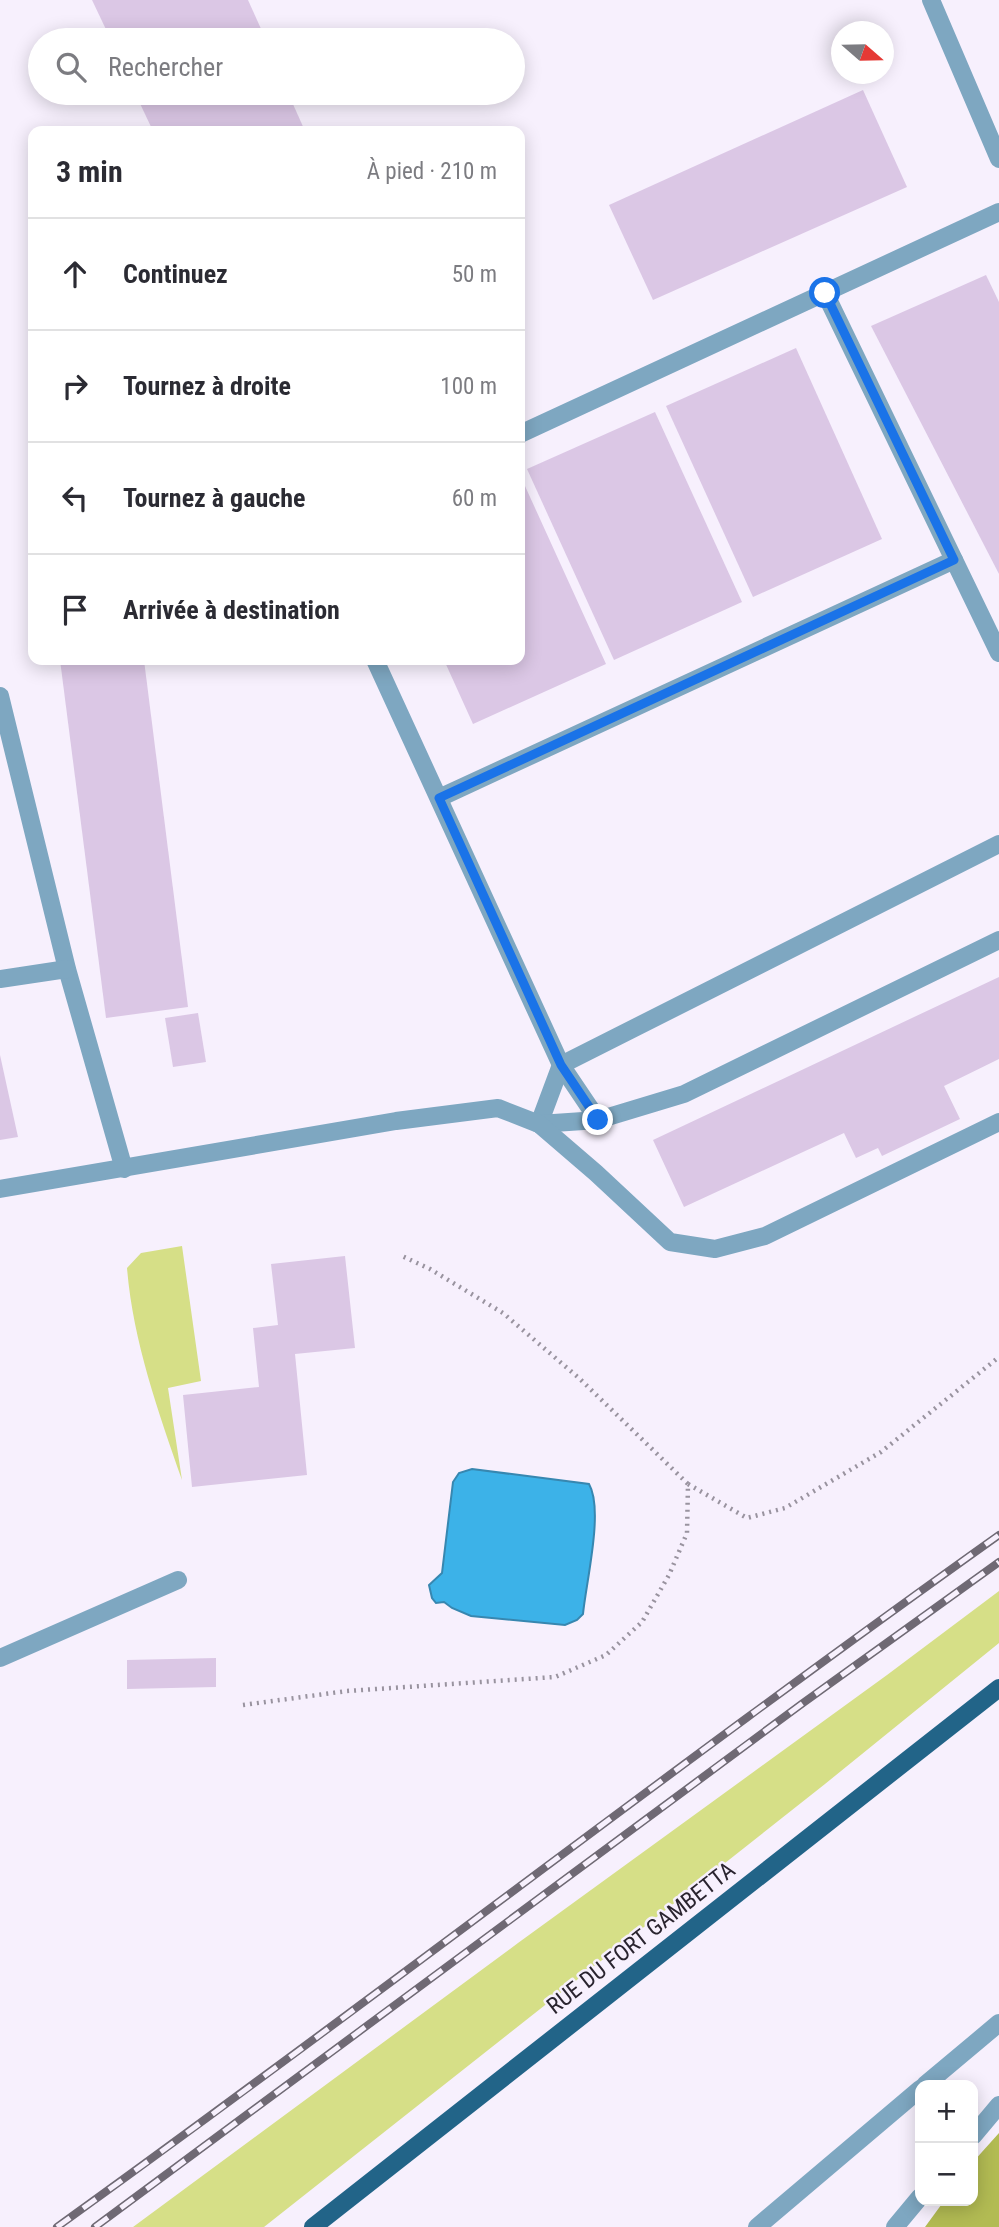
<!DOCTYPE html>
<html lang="fr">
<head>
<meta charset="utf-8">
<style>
	:root { --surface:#fff; --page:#f7f7f7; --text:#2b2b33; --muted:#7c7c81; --line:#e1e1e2 }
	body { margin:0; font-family:"Roboto Condensed",sans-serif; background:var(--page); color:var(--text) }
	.controls { position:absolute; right:21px; bottom:21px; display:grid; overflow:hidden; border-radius:14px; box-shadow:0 4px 18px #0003 }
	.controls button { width:63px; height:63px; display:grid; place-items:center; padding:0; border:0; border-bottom:2px solid var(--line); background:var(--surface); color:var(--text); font:35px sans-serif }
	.compass { position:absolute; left:831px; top:21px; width:63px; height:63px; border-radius:50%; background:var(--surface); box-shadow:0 4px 18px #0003; rotate:110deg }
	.stop { position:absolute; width:21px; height:21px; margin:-16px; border:5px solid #1a73e8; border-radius:50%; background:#fff }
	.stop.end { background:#1a73e8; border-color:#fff; box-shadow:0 2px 7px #0008 }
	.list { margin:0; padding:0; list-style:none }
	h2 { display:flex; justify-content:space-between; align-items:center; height:91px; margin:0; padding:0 28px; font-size:30px }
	h2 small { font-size:23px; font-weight:400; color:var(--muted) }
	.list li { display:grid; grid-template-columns:46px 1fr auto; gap:21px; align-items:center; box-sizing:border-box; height:112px; padding:0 28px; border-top:2px solid var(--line) }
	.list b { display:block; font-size:26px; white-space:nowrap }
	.list em { font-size:23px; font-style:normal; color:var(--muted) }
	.icon { flex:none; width:38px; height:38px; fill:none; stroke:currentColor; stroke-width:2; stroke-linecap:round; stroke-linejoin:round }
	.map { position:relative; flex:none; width:999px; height:2227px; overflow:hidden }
	.search { position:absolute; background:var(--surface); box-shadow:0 4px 18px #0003; left:28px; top:28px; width:497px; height:77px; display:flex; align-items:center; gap:18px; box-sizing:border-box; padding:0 24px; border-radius:38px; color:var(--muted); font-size:26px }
	.panel { position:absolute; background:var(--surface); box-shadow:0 4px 18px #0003; left:28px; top:126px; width:497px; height:539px; border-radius:14px }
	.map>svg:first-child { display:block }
	.green { fill:#d6df87 }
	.forest { fill:#b2bb53 }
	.water { fill:#3cb2e8; stroke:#3787b0; stroke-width:2 }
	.building { fill:#dbc7e5 }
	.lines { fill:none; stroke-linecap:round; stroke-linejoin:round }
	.path { stroke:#99939f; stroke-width:4.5; stroke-dasharray:2 5; stroke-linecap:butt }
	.minor { stroke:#7ea7c1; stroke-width:18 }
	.major { stroke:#226488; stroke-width:18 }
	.rail-casing { stroke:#6f6974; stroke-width:8 }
	.rail { stroke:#f7f0fd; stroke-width:5; stroke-dasharray:16; stroke-linecap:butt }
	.route { stroke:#1a73e8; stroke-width:9 }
	.labels { text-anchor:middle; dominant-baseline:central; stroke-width:5; stroke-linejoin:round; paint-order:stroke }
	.street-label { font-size:23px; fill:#2a242f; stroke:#f7f0fd }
</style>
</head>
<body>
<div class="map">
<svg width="999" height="2227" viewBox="0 0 999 2227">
	<rect width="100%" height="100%" fill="#f7f0fd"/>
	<g class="green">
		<path d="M182,1246L201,1381L168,1388L182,1480C158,1411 133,1341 127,1268L141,1253Z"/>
		<path d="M999,1591V1643L825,1784L264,2227H133L518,1943L887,1675Z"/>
	</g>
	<path class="forest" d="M999,2133V2227H925L944,2201H973V2162Z"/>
	<path class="water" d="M472,1469L589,1484C604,1510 586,1582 583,1614L577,1620L565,1625L471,1616L452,1608L444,1602L436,1603L432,1598L429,1585L442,1573L453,1482L459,1473Z"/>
	<g class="building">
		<path d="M92,0H248L266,40H111Z"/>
		<path d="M863,90L907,187L653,300L609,205Z"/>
		<path d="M135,93H288L305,131H153Z"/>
		<path d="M986,275L999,302V574L871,326Z"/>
		<path d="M796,348L882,539L753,597L666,406Z"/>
		<path d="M655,412L742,602L614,660L527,469Z"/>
		<path d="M520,475L606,664L473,724L444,660H520Z"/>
		<path d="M60,660H144L188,1007L106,1018Z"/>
		<path d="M999,977V1059L944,1086L960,1119L882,1156L878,1148L856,1158L844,1133L684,1207L653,1140Z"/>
		<path d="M198,1013L206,1062L173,1067L165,1018Z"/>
		<path d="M0,1055L18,1137L0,1140Z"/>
		<path d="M345,1256L355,1348L295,1354L307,1475L192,1487L183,1395L259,1387L253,1328L278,1325L271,1264Z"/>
		<path d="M216,1658V1687L127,1689V1660Z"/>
	</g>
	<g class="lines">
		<g class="path">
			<path d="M688,1484L747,1518L785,1508L881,1452L999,1357"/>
			<path d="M243,1705L347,1691L555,1677L606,1655L642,1622L669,1575L687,1533L688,1484L580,1379L503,1313L430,1269L402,1256"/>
		</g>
		<g class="minor">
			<path d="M931,0L999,159"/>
			<path d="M825,293L999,653"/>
			<path d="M520,434L999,212"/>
			<path d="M375,660L561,1065L598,1120"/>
			<path d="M0,696L67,969L124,1169"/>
			<path d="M439,798L954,560"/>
			<path d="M0,979L67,969"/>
			<path d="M539,1124L561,1065L999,844"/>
			<path d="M539,1124L598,1120L684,1094L999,940"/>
			<path d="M0,1189L396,1121L498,1108L539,1124L596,1173L670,1242L715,1249L765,1236L999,1122"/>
			<path d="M0,1658L178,1580"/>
			<path d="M925,2085L999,2023"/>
			<path d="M973,2136L999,2105"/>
			<path d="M757,2227L920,2089"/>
			<path d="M895,2227L920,2197"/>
		</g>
		<path class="major" d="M313,2227L999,1688"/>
		<defs>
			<g id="rail">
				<path d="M57,2227C373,2000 681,1761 999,1535"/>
				<path d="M95,2227L803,1703L999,1562"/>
			</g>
		</defs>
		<use href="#rail" class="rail-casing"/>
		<use href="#rail" class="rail"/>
	</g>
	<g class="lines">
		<path class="route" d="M598,1120L561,1065L439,798L954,560L825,293"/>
	</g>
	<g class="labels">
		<g class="street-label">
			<text transform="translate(641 1938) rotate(-38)">RUE DU FORT GAMBETTA</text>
		</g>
	</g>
</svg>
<div class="controls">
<button>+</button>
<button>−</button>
</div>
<svg class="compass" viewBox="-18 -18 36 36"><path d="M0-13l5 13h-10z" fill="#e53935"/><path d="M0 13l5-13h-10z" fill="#7c7c81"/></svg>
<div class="stop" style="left:825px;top:293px"></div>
<div class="stop end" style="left:598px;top:1120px"></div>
<div class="search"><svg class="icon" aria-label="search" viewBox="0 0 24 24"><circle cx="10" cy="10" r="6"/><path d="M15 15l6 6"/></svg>Rechercher</div>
<section class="panel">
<h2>3 min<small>À pied · 210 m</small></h2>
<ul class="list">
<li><svg class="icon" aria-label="ahead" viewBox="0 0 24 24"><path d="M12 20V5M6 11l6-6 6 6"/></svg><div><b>Continuez</b></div><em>50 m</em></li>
<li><svg class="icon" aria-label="right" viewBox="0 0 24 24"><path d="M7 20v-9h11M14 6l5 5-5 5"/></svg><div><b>Tournez à droite</b></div><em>100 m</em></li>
<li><svg class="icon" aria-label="left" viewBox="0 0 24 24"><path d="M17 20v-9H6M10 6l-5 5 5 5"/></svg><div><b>Tournez à gauche</b></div><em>60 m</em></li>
<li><svg class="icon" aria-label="arrive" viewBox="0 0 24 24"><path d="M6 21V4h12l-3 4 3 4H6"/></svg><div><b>Arrivée à destination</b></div></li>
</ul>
</section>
</div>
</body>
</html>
